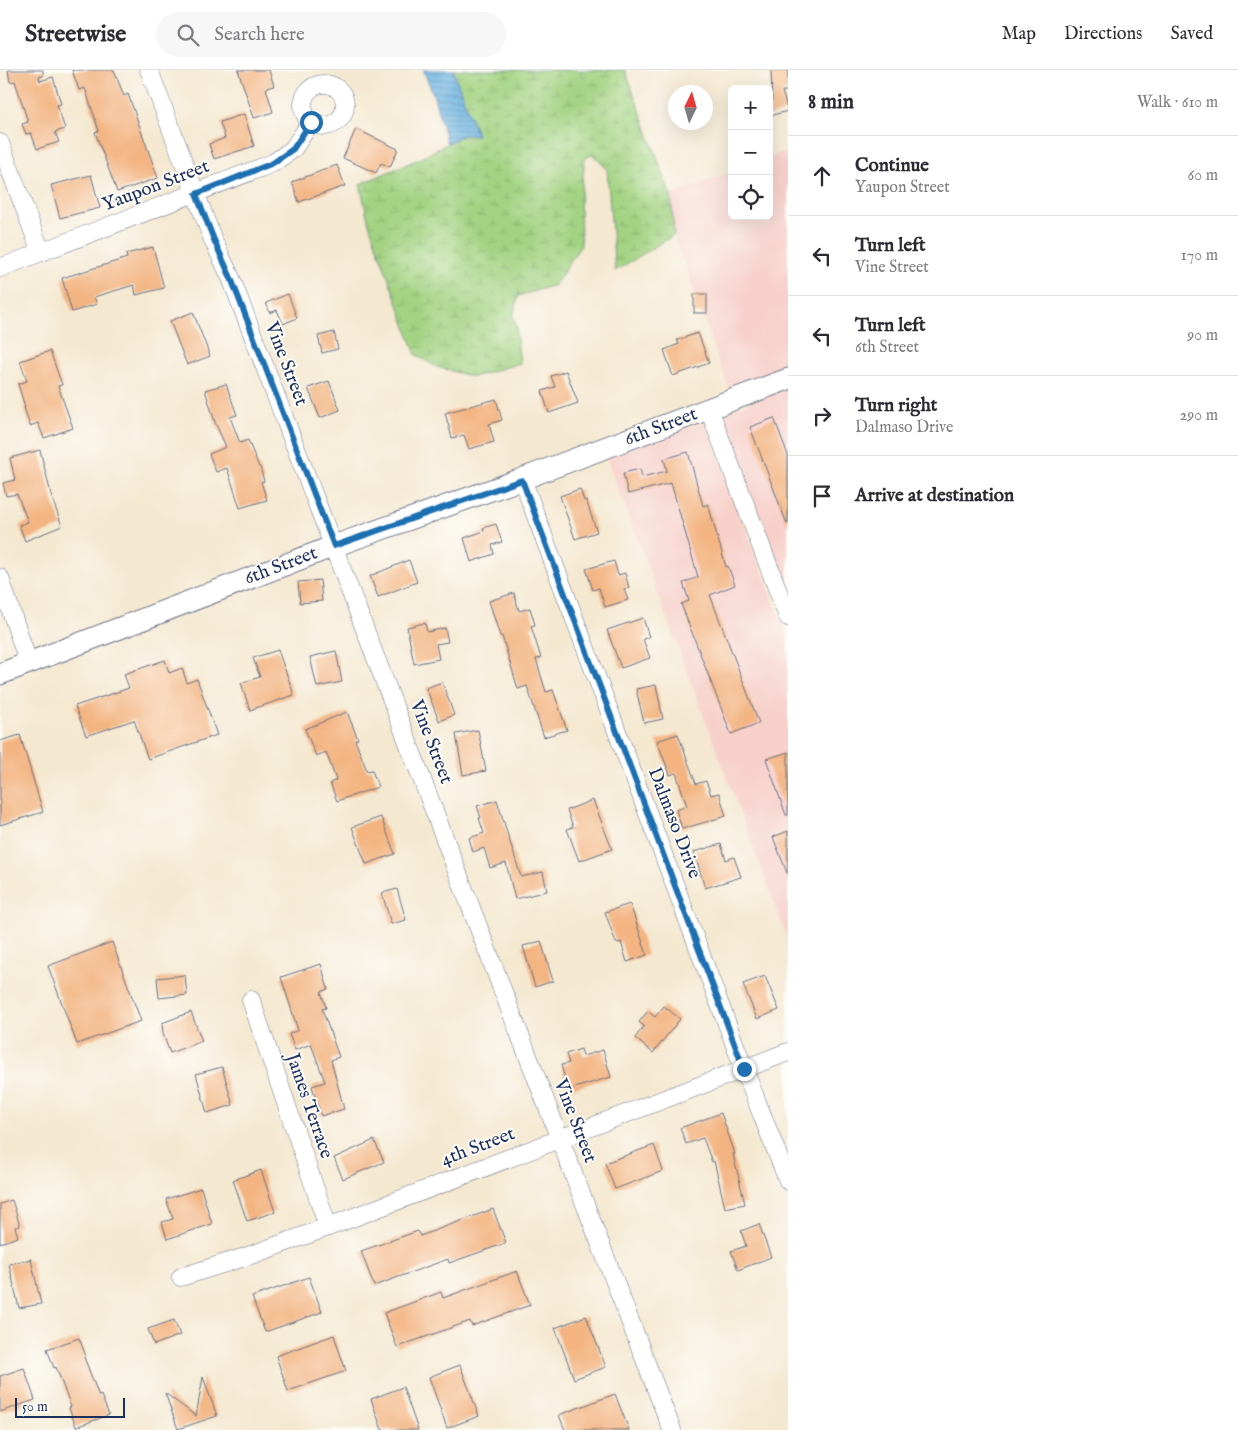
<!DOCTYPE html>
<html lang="en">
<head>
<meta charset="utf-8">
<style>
	:root { --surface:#fff; --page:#f7f7f7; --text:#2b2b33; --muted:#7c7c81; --line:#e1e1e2 }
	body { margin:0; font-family:"IM FELL English",serif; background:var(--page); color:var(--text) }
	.controls { position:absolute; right:15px; top:15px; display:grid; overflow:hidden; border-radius:8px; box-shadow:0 5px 20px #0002 }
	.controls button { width:45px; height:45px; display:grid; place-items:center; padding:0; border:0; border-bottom:1px solid var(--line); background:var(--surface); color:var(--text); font:25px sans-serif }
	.compass { position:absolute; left:668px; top:15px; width:45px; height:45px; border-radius:50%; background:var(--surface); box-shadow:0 5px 20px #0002; rotate:5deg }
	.scale { position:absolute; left:15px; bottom:12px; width:110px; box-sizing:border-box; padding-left:5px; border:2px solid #1b2f5e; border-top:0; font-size:14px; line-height:18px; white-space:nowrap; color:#1b2f5e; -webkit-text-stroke:4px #fdfcf7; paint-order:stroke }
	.stop { position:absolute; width:15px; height:15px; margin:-11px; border:4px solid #1f6fb2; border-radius:50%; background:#fff }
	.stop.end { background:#1f6fb2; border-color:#fff; box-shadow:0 1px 5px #0008 }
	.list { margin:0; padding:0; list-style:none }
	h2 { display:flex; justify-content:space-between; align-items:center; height:65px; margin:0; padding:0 20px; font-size:21px }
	h2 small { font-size:16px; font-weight:400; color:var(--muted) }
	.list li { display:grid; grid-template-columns:32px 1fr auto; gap:15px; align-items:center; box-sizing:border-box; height:80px; padding:0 20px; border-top:1px solid var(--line) }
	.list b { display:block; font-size:19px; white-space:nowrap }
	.list p { margin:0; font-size:16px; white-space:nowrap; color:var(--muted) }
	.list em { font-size:16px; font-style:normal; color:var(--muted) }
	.icon { flex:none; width:28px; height:28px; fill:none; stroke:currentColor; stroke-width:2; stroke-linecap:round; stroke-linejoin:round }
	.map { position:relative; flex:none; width:788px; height:1360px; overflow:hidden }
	header { display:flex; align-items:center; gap:30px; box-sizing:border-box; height:70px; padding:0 25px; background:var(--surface); border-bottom:1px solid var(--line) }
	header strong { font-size:24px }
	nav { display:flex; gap:28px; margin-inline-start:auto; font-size:18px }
	.search { width:350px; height:45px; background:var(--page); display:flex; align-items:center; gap:12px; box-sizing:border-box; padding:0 18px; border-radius:28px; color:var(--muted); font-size:19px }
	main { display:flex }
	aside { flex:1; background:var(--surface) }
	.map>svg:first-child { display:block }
	.built { fill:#f7d0ca }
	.wetland { fill:url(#wetland-marsh); stroke:#5f8170 }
	.water { fill:url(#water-rules); stroke:#42709f }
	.building { fill:#f3b481 }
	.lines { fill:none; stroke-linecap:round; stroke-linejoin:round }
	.minor-casing { stroke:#677086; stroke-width:19 }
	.tertiary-casing { stroke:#677086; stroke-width:23 }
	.minor { stroke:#fff; stroke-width:18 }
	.tertiary { stroke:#fff; stroke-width:21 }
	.route { stroke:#1f6fb2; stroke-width:6 }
	.labels { text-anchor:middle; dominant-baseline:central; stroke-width:4; stroke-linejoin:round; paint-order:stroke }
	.street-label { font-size:19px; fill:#1b2f5e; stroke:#fdfcf7 }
</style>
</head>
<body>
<header>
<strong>Streetwise</strong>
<div class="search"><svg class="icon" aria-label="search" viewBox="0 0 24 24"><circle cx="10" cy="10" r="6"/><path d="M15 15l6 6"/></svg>Search here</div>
<nav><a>Map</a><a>Directions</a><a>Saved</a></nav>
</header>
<main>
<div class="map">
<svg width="788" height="1360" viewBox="0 0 788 1360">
	<defs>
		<pattern id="wetland-marsh" width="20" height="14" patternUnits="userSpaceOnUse" patternTransform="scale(1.25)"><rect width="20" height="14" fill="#a3d382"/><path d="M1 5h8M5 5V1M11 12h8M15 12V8" fill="none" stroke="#8cb573"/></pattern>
		<pattern id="water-rules" width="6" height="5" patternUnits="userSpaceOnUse" patternTransform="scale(1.25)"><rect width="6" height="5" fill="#68b1e0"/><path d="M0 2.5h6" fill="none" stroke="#5590b9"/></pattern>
	</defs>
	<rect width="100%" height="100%" fill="#fdfcf7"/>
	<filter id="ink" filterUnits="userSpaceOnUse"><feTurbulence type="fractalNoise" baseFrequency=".02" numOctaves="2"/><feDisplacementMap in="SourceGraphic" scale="10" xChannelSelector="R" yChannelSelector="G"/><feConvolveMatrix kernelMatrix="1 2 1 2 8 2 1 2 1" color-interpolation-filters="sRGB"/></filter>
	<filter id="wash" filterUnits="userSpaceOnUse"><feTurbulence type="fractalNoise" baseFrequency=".0096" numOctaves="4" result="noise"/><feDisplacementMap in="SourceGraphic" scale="20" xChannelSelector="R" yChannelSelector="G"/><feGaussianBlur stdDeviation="1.12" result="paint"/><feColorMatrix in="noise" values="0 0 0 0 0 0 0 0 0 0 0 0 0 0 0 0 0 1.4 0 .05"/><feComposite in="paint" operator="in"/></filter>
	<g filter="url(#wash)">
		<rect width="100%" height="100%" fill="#f4e8d0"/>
		<g class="built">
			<path d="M788,81V300L730,322L674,165L671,125L732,102V146H769V88Z"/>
			<path d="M788,318V525L719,344Z"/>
			<path d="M705,350L788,569V869L606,387Z"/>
		</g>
		<path class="wetland" d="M453,0H625L671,125L674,165L615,201L607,99L592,84L585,89L580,132L581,175L555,215L518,226L513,247L518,260L516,262L520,293L473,307L437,297L416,285L369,154L360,114L421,88L463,65H477Z"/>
		<path class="water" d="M423,0H453L477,65H463L447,74L433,24Z"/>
		<g id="blocks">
			<g class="building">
				<path d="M8,0H43V6L39,7L40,11L53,7L61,34L57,35L65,59L55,62L59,72L37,79L31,63L26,64L22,54L28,52L15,11L10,12Z"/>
				<path d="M72,0H114L124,26L128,24L158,108L117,122L95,62L99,61L85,18L79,20Z"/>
				<path d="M238,0H269L274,16L266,18L273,42L254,48Z"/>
				<path d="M771,0H788V21H782L788,41L769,46V31L772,30Z"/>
				<path d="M244,44L254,76L214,89L209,74L225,68L220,52Z"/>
				<path d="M356,59L398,79L390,97L381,93L376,103L343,88Z"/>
				<path d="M337,95L345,116L299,132L292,112Z"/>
				<path d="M91,105L100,138L60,148L51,115Z"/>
				<path d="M153,177L164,218L136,225L134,215L94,227L97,234L72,242L62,208L127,188L126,184Z"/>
				<path d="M288,224L297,248L283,254L277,240L270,243L266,233Z"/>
				<rect x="694" y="224" width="13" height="19"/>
				<path d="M193,242L210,286L187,295L170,251Z"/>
				<path d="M334,262L338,279L322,283L318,266Z"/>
				<path d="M698,263L709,293L673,306L664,280L679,274L677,270Z"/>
				<path d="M50,281L62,315L58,316L73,358L44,368L38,353L30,356L24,337H25L18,314L27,311L20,291Z"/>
				<path d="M566,301L578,333L549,343L542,321L555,317L551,306Z"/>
				<path d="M329,311L340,340L320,348L308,318Z"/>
				<path d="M226,314L237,345L230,347L240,373L248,370L259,397H260L264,411L261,412L267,430L240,438L227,398L216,402L209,384L226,377L215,352L205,320Z"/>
				<path d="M496,329L502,350L489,354L494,372L469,379L464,365L452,368L445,343Z"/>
				<path d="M774,348L788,385V454H787L750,357Z"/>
				<path d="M40,380L52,428L62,456L25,471L19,455L28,452L17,424L6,426L3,413L15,410L10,388Z"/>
				<path d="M688,382L703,436L708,434L726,497L728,496L735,515L710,525L759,653L731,664L681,534L689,531L683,513L698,507L671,413L628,424L623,403L640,399L642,407L667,401L664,389Z"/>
				<path d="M580,419L584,431L586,430L597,462L575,469L560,426Z"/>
				<path d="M496,454L502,472L492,475L494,484L471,492L464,468L484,461L483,458Z"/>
				<path d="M409,490L417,512L378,527L370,506Z"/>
				<path d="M614,491L618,505L625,503L629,518L624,519L628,530L605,537L599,518L593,520L586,499Z"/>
				<path d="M320,510L322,531L300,533L298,512Z"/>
				<path d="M514,523L519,541L530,538L535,555L531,556L541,588L536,589L546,622L553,620L567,660L544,667L527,616L518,619L502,566H500L489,531Z"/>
				<path d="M643,548L649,567L643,569L650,588L621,598L607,560Z"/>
				<path d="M425,553L427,562L445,558L448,572L436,574L439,589L414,594L407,557Z"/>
				<path d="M278,580L294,625L250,640L241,613L260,607L253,588Z"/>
				<path d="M336,581L342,612L317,617L310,587Z"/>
				<path d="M165,590L169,603L182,598L187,613L197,609L217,665L148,689L134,650L86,666L75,636L129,618L124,604Z"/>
				<path d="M442,612L454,645L439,651L426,618Z"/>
				<path d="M656,615L663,649L644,653L636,619Z"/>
				<path d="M347,642L358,669L355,670L367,701L372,700L378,717L337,731L330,713L336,710L326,682L316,686L305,659Z"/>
				<path d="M478,660L486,701L463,705L456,664Z"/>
				<path d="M678,664L696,714L706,711L711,725L719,723L726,746L682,759L676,740L687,736L676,703L670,705L657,671Z"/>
				<path d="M20,665L43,742L0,755V671Z"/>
				<path d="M788,682V745H786L766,689Z"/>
				<path d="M497,730L521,807L543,802L547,821L515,829L506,793L490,798L484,778L473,782L469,768L484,763L479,748H481L477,736Z"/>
				<path d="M593,730L612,779L579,791L567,759L573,757L567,740Z"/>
				<path d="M381,747L395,784L366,794L352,757Z"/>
				<path d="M788,761V803H787L773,767Z"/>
				<path d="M721,774L726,790L734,787L741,807L705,818L694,782Z"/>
				<path d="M397,819L406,850L391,854L382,823Z"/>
				<path d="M630,834L647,885L627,892L621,872L616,873L605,842Z"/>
				<path d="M541,871L553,911L535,917L523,876Z"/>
				<path d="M112,872L141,951L77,974L48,896Z"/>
				<path d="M321,894L328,919L321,922L326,938L322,939L339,987L331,990L344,1039L321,1046L312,1016L325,1012L311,974L295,980L289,964L298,960L281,907Z"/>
				<path d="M185,905L187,925L159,928L157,908Z"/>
				<path d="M765,906L779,940L757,949L743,914Z"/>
				<path d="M664,936L680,949L653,983L635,968L644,956L639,952L648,941L655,947Z"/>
				<path d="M191,942L202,971L170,983L163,964L162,953Z"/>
				<path d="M581,979L583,986L603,980L611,1007L568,1020L561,995L569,993L566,984Z"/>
				<path d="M222,997L233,1035L207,1043L196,1004Z"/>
				<path d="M721,1043L735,1084H733L745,1134L725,1138L714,1091L712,1092L703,1068L686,1074L680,1058Z"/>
				<path d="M374,1070L384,1092L343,1109L334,1088Z"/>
				<path d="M654,1075L663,1101L615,1119L605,1093Z"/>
				<path d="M261,1100L275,1142L247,1151L233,1110Z"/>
				<path d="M201,1118L212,1154L167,1169L162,1152L173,1149L166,1129Z"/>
				<path d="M12,1130L20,1156L15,1157L18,1167L0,1173V1134Z"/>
				<path d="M493,1139L506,1173L449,1193L448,1189L374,1216L361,1181L418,1161L420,1166Z"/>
				<path d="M759,1154L771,1187L738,1200L731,1181L746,1176L741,1161Z"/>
				<path d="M31,1189L41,1234L19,1238L9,1194Z"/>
				<path d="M517,1201L530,1235L472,1256L470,1251L397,1277L384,1243L441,1222L443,1228Z"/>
				<path d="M309,1207L322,1242L265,1262L252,1227Z"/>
				<path d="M586,1246L606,1297L574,1309L555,1258Z"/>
				<path d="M174,1250L180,1265L154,1275L148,1259Z"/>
				<path d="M334,1265L346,1301L288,1321L276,1286Z"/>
				<path d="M79,1268L86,1286L84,1287L99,1326L101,1325L109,1345L76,1357L69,1338L71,1337L56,1297L54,1298L47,1279Z"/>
				<path d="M460,1295L479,1346L447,1358L429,1307Z"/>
				<path d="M24,1298L35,1330L0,1342V1306Z"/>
				<path d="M203,1307L217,1346L178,1359L165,1323L196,1346Z"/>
				<path d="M403,1317L418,1360H382L371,1329Z"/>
				<path d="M615,1324L629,1360H565L559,1345Z"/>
			</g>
		</g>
	</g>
	<g filter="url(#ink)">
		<use href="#blocks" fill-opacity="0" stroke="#677086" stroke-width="1"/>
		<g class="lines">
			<defs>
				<g id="minor">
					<path d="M149,0L213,170L231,208C379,592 522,977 672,1360"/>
					<circle cx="324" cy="35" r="21"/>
					<path d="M0,73L41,182"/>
					<path d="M0,198L273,93L293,79L311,52"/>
					<path d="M709,339L788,547"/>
					<path d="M522,409L744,999L788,1111"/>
					<path d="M0,508L28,592"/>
					<path d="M251,930L328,1157"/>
					<path d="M181,1207L251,1185L328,1157L788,982"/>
				</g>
				<path id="tertiary" d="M0,604L334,476L522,409L788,309"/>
			</defs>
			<use href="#minor" class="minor-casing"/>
			<use href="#tertiary" class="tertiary-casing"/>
			<use href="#minor" class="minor"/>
			<use href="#tertiary" class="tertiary"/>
		</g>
	</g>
	<g class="lines" filter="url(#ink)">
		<path class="route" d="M311,52L293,79L273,93L196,124L214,170L231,208L334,476L522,410L744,999"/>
	</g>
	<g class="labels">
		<g class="street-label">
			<text transform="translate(156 116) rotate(-21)">Yaupon Street</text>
			<text transform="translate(286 294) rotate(69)">Vine Street</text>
			<text transform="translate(661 357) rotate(-21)">6th Street</text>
			<text transform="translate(281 496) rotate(-21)">6th Street</text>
			<text transform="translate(431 672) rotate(69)">Vine Street</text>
			<text transform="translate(674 753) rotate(69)">Dalmaso Drive</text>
			<text transform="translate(309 1036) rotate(71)">James Terrace</text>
			<text transform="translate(575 1051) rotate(69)">Vine Street</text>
			<text transform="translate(478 1077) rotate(-21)">4th Street</text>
		</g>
	</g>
</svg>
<div class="controls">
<button>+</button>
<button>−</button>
<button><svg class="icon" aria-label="locate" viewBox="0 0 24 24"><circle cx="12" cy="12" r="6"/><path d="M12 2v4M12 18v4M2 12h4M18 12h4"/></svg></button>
</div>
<svg class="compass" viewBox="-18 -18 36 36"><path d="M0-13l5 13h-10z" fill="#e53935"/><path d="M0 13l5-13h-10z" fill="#7c7c81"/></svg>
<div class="scale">50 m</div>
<div class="stop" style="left:311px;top:52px"></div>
<div class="stop end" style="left:744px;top:999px"></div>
</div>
<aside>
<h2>8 min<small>Walk · 610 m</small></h2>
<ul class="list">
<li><svg class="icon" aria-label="ahead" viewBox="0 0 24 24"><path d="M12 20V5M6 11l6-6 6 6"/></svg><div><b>Continue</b><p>Yaupon Street</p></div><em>60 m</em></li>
<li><svg class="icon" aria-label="left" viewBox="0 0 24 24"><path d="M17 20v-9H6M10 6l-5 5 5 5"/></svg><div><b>Turn left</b><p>Vine Street</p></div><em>170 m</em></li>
<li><svg class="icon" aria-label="left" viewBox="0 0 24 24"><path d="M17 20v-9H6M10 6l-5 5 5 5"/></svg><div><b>Turn left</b><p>6th Street</p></div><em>90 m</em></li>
<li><svg class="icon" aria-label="right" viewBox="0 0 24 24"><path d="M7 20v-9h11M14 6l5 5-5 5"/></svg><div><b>Turn right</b><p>Dalmaso Drive</p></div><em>290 m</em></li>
<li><svg class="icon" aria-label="arrive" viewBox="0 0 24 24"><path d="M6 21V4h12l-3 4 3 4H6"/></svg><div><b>Arrive at destination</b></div></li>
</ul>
</aside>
</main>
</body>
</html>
